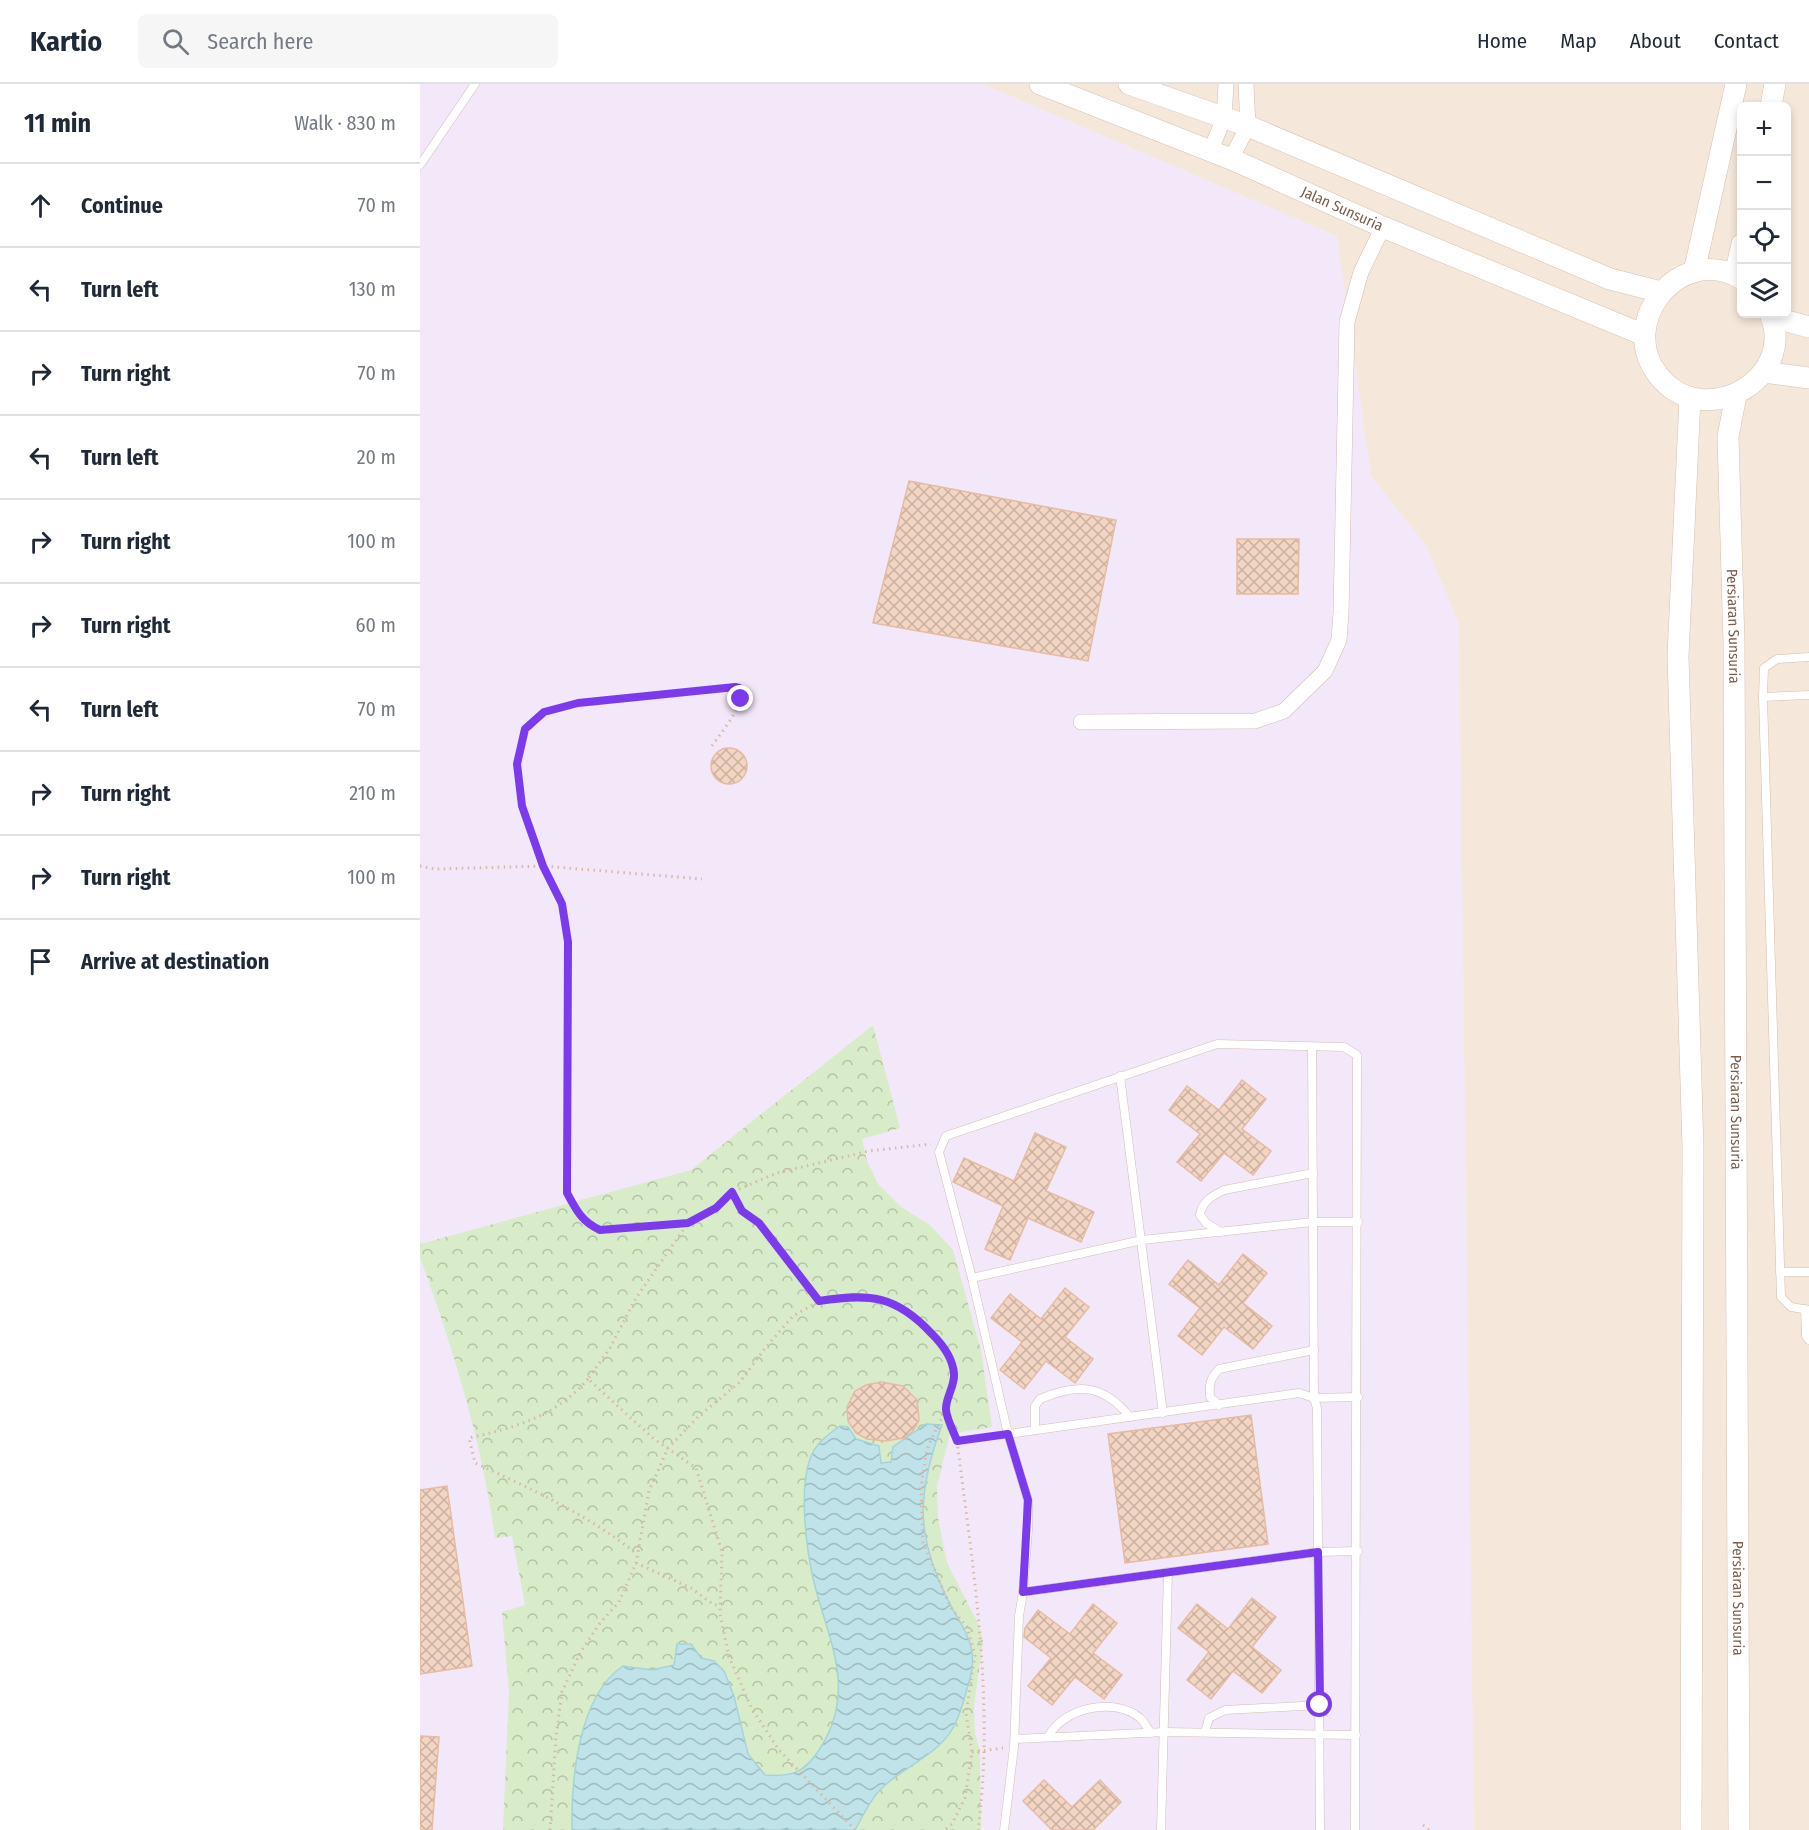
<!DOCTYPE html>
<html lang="en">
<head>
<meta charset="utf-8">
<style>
	:root { --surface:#fff; --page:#f6f6f7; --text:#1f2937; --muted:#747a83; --line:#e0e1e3 }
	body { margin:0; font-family:"Fira Sans Condensed",sans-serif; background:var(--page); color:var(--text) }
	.controls { position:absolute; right:18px; top:18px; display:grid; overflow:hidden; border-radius:9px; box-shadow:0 3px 9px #0003 }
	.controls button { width:54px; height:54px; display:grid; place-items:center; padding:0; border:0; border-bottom:2px solid var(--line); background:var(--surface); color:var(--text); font:30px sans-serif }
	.stop { position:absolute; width:18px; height:18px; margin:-14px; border:4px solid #7c3aed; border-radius:50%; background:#fff }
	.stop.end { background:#7c3aed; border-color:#fff; box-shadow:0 2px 6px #0008 }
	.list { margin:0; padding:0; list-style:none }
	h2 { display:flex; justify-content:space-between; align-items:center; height:78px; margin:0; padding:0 24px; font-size:26px }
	h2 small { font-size:20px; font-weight:400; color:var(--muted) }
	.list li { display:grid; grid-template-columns:39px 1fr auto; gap:18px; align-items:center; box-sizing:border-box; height:84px; padding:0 24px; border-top:2px solid var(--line) }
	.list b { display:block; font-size:22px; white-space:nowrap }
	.list em { font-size:20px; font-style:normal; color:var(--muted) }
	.icon { flex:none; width:33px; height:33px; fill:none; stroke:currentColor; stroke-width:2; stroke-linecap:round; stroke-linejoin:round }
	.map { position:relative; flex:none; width:1389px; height:1746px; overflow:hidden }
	header { display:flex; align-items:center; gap:36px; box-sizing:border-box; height:84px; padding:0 30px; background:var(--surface); border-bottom:2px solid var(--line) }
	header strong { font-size:28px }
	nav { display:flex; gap:33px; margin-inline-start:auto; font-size:21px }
	.search { width:420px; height:54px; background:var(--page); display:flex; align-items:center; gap:15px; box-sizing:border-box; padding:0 21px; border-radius:9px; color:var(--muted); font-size:22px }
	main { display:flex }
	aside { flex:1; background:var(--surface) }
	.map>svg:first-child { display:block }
	.residential { fill:#f5e8da; fill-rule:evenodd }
	.education { fill:#f3e8fa }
	.park { fill:url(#park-crowns) }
	.water { fill:url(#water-waves); stroke:#a5d3da; stroke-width:1.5 }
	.building { fill:url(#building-cross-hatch); stroke:#e6bba3; stroke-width:1.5 }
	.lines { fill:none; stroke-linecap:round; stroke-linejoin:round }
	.lane-casing { stroke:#d1beb0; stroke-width:9 }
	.street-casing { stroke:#d1beb0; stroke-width:16 }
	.secondary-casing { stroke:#d6c0b0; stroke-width:22 }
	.path { stroke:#d9b8a5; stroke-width:3; stroke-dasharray:1.5 4.5; stroke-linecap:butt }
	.lane { stroke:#fff; stroke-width:8 }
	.street { stroke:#fff; stroke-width:15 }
	.secondary { stroke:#fff; stroke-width:21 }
	.route { stroke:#7c3aed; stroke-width:8 }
	.labels { text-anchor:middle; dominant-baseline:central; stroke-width:4.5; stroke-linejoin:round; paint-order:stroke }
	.street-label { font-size:15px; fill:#7a5c4d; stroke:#fffaf3 }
</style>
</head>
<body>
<header>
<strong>Kartio</strong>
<div class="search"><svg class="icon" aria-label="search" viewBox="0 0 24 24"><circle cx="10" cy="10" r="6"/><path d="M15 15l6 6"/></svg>Search here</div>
<nav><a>Home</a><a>Map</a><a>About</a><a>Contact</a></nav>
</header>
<main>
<aside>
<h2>11 min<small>Walk · 830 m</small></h2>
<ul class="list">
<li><svg class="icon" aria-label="ahead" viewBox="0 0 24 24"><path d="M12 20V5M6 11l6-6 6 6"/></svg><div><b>Continue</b></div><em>70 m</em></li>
<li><svg class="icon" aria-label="left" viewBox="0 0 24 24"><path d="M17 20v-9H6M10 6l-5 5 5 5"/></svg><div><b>Turn left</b></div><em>130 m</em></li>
<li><svg class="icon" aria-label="right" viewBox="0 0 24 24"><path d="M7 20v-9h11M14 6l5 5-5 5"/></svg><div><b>Turn right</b></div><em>70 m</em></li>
<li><svg class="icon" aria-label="left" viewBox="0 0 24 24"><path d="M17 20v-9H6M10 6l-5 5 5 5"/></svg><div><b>Turn left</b></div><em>20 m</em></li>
<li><svg class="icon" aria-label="right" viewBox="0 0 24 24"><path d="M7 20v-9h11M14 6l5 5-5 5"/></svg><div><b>Turn right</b></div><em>100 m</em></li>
<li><svg class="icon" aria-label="right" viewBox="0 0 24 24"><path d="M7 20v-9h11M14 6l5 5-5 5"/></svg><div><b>Turn right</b></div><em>60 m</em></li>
<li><svg class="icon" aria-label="left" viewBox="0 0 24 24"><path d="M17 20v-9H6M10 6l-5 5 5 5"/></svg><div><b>Turn left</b></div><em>70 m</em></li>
<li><svg class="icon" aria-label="right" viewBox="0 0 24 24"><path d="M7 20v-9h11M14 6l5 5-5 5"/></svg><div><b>Turn right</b></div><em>210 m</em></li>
<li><svg class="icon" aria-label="right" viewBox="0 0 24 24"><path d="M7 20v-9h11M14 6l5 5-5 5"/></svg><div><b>Turn right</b></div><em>100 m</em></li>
<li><svg class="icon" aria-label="arrive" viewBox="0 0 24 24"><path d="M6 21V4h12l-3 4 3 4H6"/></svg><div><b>Arrive at destination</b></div></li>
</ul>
</aside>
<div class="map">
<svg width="1389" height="1746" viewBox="0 0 1389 1746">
	<defs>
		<pattern id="park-crowns" width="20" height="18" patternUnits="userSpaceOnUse" patternTransform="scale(1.5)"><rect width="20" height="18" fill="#d8ecc9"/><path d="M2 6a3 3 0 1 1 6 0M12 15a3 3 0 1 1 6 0" fill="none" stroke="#b4c2a5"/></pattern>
		<pattern id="water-waves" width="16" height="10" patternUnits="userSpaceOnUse" patternTransform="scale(1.5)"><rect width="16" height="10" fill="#bfe3e8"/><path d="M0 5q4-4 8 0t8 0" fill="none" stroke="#a0bbbe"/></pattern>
		<pattern id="building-cross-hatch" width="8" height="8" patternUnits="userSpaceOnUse" patternTransform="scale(1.5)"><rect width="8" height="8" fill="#f3d5c3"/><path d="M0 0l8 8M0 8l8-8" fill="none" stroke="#cab0a1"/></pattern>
	</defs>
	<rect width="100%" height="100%" fill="#fdf6ec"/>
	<path class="residential" d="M0,0H1389V1746H0ZM1322,22H1366V230H1322Z"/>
	<path class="education" d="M0,0H563L917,152L951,392L1006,461L1039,539L1054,1746H0Z"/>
	<path class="park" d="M453,941L480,1044L442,1055L447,1077L458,1100L481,1123L510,1141L533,1166L561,1266L572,1343L530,1350L517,1402L518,1434L527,1479L559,1541L563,1557L554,1623L555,1650L560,1667L561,1746H83L89,1607L82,1528L105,1521L92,1452L75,1454C62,1357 33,1265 0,1173V1160L271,1086Z"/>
	<path class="water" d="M506,1340L522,1341C510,1373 499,1415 505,1449C508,1469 516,1491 525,1510C540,1543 561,1558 549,1598C545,1612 541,1629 534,1642C519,1671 484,1682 462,1704C450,1715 443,1732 435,1746H152C151,1696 158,1612 203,1582L232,1586L254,1581L257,1560H271L281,1574L294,1577L304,1587L314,1612L328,1670L345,1691C372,1693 384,1689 399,1666C439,1605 407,1555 393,1494C386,1463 379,1405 390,1375C395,1360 407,1351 420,1342L428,1343L436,1355L459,1362L461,1379L471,1378L473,1363Z"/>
	<g class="building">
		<path d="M489,397L696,436L668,577L453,539Z"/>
		<path d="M817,455H879L878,510H817Z"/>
		<circle cx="309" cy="682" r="18"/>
		<path d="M822,996L846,1015L822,1045L851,1067L833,1091L804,1069L781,1097L757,1078L780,1050L749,1026L767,1002L799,1026Z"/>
		<path d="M615,1049L646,1063L626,1107L674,1128L661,1158L608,1134L590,1176L565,1165L583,1122L533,1098L544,1074L594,1097Z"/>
		<path d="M823,1170L847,1189L823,1219L852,1242L833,1265L804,1243L782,1271L758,1252L780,1224L749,1200L768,1176L799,1201Z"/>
		<path d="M645,1204L669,1223L645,1253L673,1275L655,1299L626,1277L604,1305L580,1286L602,1258L571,1234L590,1210L621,1235Z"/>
		<path d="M461,1298L483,1302L497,1316L499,1336L493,1347L484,1354L465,1357L447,1355L436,1349L428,1337L427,1323L435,1307L446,1301Z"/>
		<path d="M831,1331L848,1460L705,1479L688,1350Z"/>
		<path d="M27,1402L52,1582L0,1590V1406Z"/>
		<path d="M832,1514L856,1533L832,1563L861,1586L842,1609L813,1587L791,1615L767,1596L789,1568L758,1544L777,1520L808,1545Z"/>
		<path d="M673,1520L697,1539L673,1569L702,1591L684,1615L655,1593L632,1621L608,1602L631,1574L604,1553L605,1544L618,1526L650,1550Z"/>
		<path d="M0,1652L19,1653L12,1746H0Z"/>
		<path d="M624,1696L652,1723L680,1696L701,1718L673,1746H632L603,1717Z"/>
	</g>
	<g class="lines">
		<defs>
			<g id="lane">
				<path d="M0,81L55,0"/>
				<path d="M1389,573L1357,575L1344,584L1343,613L1361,1213L1371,1223L1389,1226"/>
				<path d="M1343,613L1389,611"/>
				<path d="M892,963L894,1314L938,1313"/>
				<path d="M700,992L743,1329"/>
				<path d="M801,1148L786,1139L780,1131C782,1117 792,1112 804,1106L893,1089"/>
				<path d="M1360,1188H1389"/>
				<path d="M552,1194L722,1156L893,1138H938"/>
				<path d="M1385,1225L1386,1252L1389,1256"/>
				<path d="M799,1321L790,1313C789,1300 790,1295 799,1285L894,1266"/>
				<path d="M615,1346V1322L620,1315C658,1299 683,1300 710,1333"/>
				<path d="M588,1350L879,1309L894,1314L897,1324L900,1746"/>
				<path d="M603,1508L608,1446V1416L588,1350L552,1194L519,1068L526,1052L797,960L924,963L937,971L935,1746"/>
				<path d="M785,1648L789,1634L805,1626L900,1621"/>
				<path d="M628,1653C643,1624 694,1612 720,1634C724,1637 727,1644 731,1649"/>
				<path d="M595,1655L745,1648L936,1651"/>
				<path d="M584,1746L594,1663L599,1532L603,1508L898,1468L938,1467"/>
				<path d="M741,1746L748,1488"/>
			</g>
			<g id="street">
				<path d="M790,68L804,34L806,0"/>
				<path d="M811,75L828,42L826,0"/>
				<path d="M661,638L835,637L864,627L905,587L919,556L921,529L927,238L941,188L963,143"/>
			</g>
			<g id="secondary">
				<path id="s1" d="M620,0L811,75L963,143L1224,251"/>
				<path d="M709,0L828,42L1190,195L1241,208"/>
				<path d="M1351,22L1355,0"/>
				<path d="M1274,188L1316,0"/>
				<path d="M1315,191L1322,160"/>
				<path d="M1322,195C1262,158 1196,237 1238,291C1283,349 1378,295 1350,230"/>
				<path d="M1352,233L1389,243"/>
				<path d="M1343,288L1389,294"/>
				<path id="s2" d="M1316,311L1308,353L1314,559L1319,1746"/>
				<path d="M1270,314L1258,572L1273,1064L1271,1746"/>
			</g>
		</defs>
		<use href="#lane" class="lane-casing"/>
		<use href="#street" class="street-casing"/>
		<use href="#secondary" class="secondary-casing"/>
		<g class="path">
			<path d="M0,782L15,785L123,782L282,795"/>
			<path d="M312,1108L323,1127L339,1139L399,1217"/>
			<path d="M268,1139L180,1146L167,1140L147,1109L148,858L142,820L123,782L102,722L97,680L105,645L124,628L158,619L319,604C326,621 301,648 292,662"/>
			<path d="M168,1295C135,1333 96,1343 49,1354L55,1379C112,1405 168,1431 217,1470"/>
			<path d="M526,1325L537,1357L576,1351"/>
			<path d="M537,1357C553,1484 575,1618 558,1746"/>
			<path d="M216,1479L271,1504L294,1521L302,1520"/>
			<path d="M552,1668L583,1664"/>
			<path d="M1003,1741L1009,1746"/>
			<path d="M130,1746L136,1652L142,1608L160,1569L180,1539L199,1518L216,1479L229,1407L248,1364L280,1331L320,1298L346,1263L373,1232L399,1217L435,1212L470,1218L488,1227L524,1264L534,1290L526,1325L507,1365L501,1404L503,1459L531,1524L547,1543L555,1571L546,1630L552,1668L545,1714L532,1740L525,1746"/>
			<path d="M435,1746L359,1666L332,1625L309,1573L300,1530L302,1468L276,1384L234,1355L168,1295L190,1264L216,1214L268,1139L296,1124L312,1108L357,1089L449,1067L511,1060"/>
		</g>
		<use href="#lane" class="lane"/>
		<use href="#street" class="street"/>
		<use href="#secondary" class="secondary"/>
	</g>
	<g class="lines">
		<path class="route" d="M321,615L319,604L315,603L158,619L124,628L105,645L97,680L102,722L123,782L142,820L148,858L147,1109C156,1126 162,1138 180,1146L268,1139L296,1124L312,1108L322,1127L339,1139L399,1217C449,1209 476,1211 512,1250C522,1260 533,1275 534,1290C535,1302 525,1315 526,1326C527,1336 534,1348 537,1357L588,1350L608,1416L603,1508L898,1468L900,1621"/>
	</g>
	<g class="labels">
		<g class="street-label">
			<text stroke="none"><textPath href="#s1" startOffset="327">Jalan Sunsuria</textPath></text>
			<text stroke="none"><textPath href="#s2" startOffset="232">Persiaran Sunsuria</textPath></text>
			<text stroke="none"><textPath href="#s2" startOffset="718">Persiaran Sunsuria</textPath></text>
			<text stroke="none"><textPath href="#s2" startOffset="1204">Persiaran Sunsuria</textPath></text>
		</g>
	</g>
</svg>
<div class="controls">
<button>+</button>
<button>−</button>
<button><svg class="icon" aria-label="locate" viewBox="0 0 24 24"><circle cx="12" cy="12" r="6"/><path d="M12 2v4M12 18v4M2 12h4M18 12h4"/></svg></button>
<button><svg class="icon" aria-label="layers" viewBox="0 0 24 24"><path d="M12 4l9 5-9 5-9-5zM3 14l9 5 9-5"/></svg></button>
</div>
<div class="stop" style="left:900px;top:1621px"></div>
<div class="stop end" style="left:321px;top:615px"></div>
</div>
</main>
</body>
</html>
